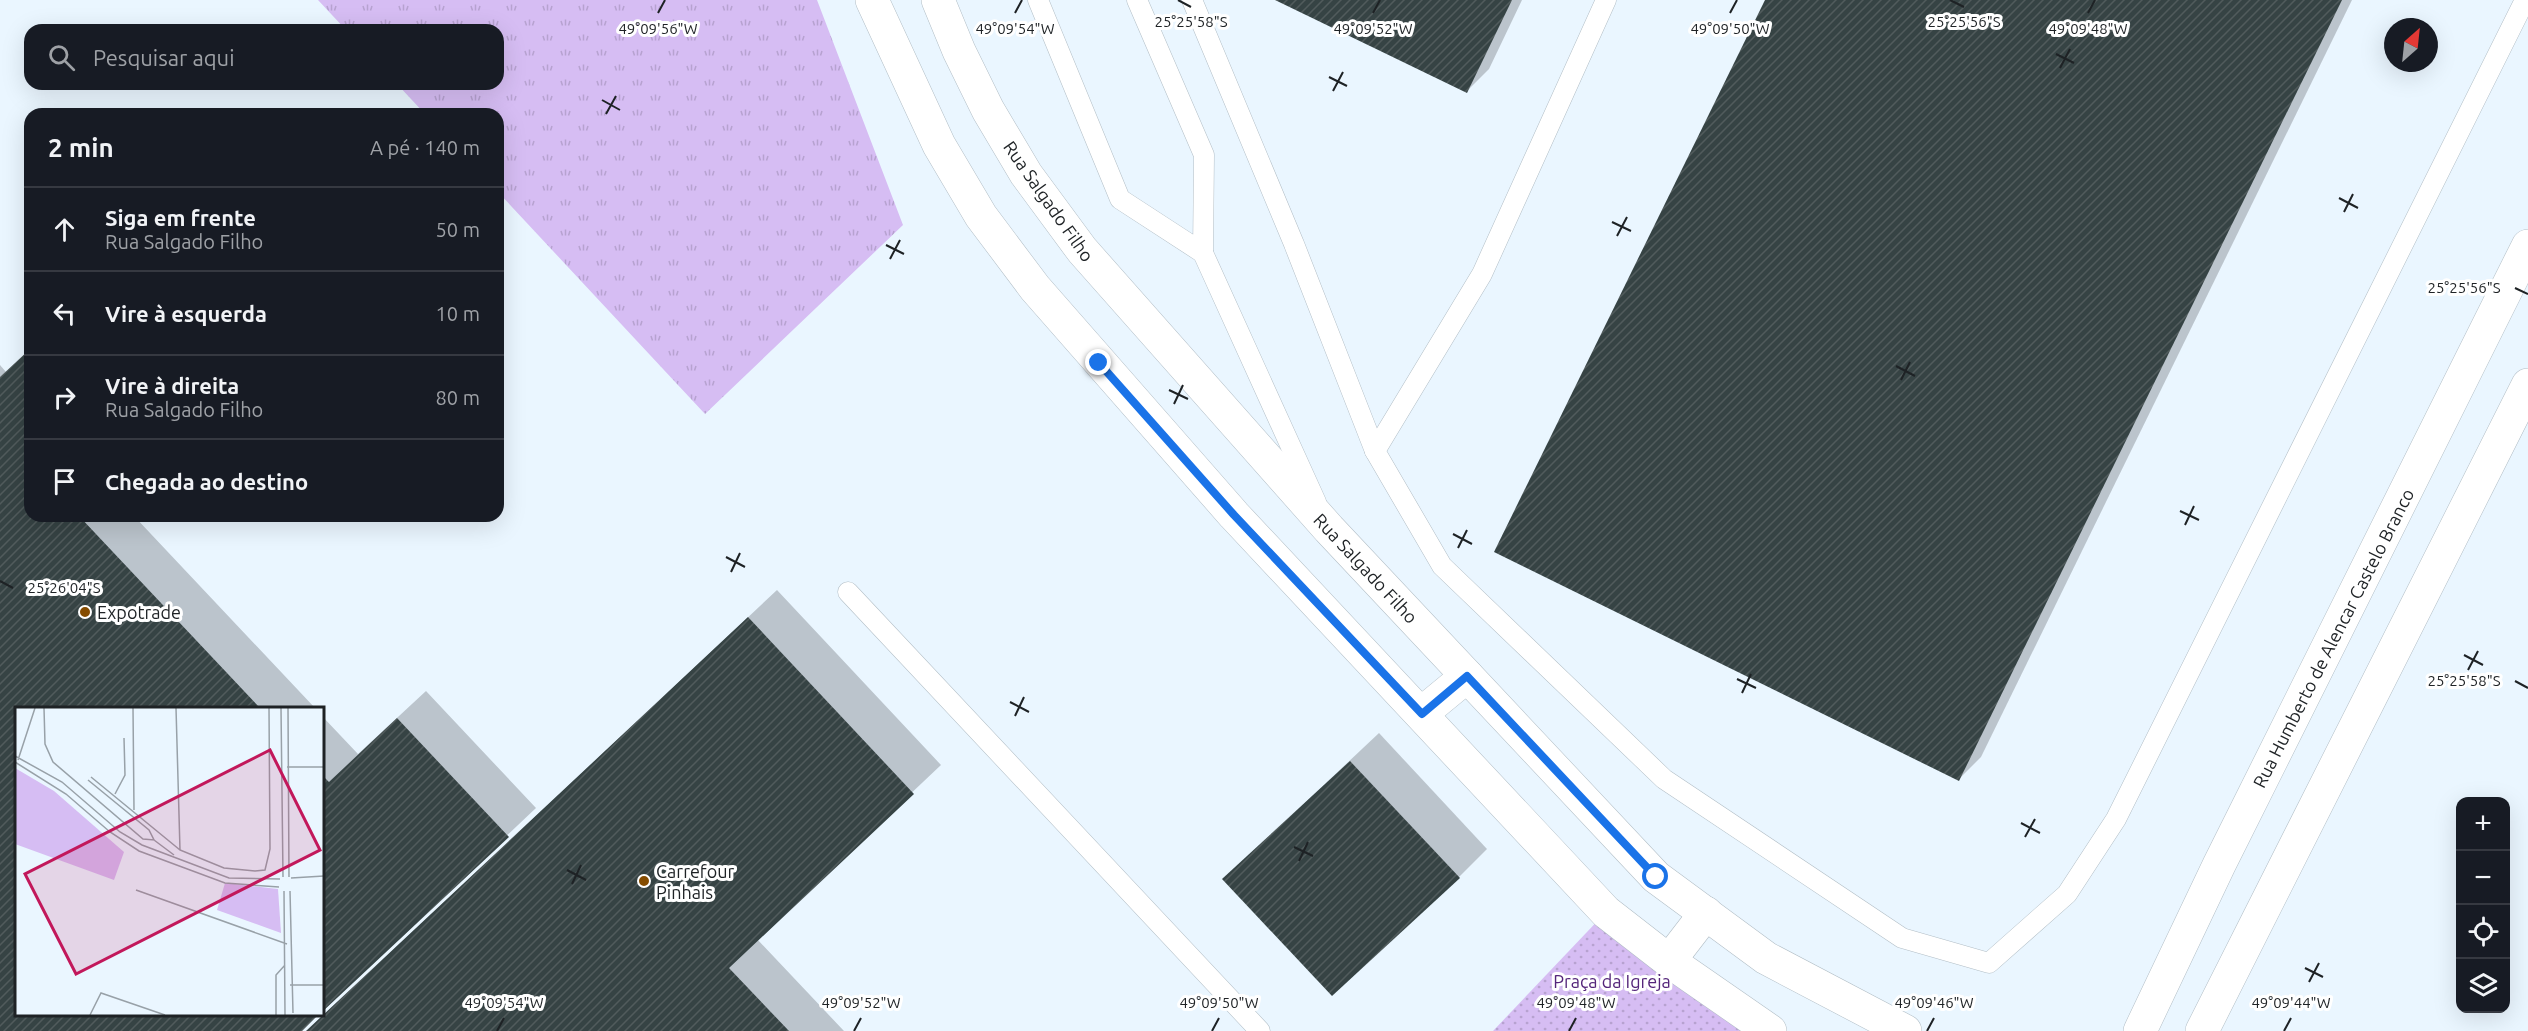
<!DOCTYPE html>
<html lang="pt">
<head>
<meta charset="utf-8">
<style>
	:root { --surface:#171b24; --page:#242831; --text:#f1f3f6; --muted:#9ea1a6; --line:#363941 }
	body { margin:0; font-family:Ubuntu,sans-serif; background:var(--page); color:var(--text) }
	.controls { position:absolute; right:18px; bottom:18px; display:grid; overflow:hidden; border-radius:12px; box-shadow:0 6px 24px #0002 }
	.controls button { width:54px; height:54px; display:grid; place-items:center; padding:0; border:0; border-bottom:2px solid var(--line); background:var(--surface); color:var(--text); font:30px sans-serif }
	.compass { position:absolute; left:2384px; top:18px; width:54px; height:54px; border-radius:50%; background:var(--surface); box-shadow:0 6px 24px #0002; rotate:27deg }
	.stop { position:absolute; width:18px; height:18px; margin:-14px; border:4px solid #1a73e8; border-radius:50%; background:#fff }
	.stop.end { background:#1a73e8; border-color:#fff; box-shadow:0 2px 6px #0008 }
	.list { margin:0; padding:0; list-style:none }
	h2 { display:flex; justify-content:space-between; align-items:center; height:78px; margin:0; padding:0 24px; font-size:26px }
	h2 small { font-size:20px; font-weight:400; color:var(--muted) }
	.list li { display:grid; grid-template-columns:39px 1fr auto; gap:18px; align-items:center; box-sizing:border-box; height:84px; padding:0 24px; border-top:2px solid var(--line) }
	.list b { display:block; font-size:22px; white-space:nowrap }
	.list p { margin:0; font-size:20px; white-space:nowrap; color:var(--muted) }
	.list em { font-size:20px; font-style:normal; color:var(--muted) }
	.icon { flex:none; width:33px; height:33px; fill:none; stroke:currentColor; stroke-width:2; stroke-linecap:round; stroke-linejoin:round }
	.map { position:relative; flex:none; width:2528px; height:1031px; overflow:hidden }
	.search { position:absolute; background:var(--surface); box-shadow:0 6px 24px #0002; left:24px; top:24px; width:480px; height:66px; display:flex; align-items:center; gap:15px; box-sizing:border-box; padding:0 21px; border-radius:18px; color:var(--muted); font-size:22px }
	.panel { position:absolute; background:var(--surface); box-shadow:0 6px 24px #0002; left:24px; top:108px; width:480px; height:414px; border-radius:18px }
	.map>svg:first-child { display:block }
	.grass { fill:url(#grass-tufts) }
	.park { fill:url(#park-dots) }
	.shadow { fill:#0003 }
	.building { fill:url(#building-hatch) }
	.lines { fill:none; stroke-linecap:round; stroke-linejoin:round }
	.lane-casing { stroke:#b2bec6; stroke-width:21 }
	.secondary-casing { stroke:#b2bec6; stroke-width:34 }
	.lane { stroke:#fff; stroke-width:20 }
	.secondary { stroke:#fff; stroke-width:33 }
	.route { stroke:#1a73e8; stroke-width:8 }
	.ticks { fill:none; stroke:#1e2225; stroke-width:2 }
	.poi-dot { fill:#854c00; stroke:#fff; stroke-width:2 }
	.labels { text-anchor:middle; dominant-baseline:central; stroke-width:6; stroke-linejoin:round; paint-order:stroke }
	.street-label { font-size:18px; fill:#1e2225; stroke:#fff }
	.poi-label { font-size:18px; fill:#1e2225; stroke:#fff; text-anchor:start }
	.park-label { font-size:18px; fill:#54257a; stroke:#fff }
	.inset-road { fill:none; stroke:#98a1a8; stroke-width:1.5 }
	.view { fill:#c2185b; fill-opacity:0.15; stroke:#c2185b; stroke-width:3 }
	.inset-edge { fill:none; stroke:#1e2225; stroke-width:3 }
	.ticks-label { font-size:15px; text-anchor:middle; fill:#1e2225; stroke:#fff; stroke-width:6; stroke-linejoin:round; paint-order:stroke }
</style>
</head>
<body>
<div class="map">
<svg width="2528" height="1031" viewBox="0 0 2528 1031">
	<defs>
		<pattern id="grass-tufts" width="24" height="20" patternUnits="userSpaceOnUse" patternTransform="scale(1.5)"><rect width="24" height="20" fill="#d6bdf3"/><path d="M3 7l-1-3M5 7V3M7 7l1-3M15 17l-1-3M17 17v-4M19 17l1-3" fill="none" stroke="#b7a2d0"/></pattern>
		<pattern id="park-dots" width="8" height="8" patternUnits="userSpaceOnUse" patternTransform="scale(1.5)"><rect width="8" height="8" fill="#d6bdf3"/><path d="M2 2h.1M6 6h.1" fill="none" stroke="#b7a2d0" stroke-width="1.8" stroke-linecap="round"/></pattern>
		<pattern id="building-hatch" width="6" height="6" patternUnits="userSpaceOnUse" patternTransform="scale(1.5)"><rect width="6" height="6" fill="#364344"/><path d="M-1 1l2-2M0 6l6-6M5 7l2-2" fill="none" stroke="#515b5c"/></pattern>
	</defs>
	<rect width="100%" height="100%" fill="#eaf6ff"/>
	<path class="grass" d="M318,0H817L903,225L705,414L498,192V114H425L397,84H498V30H346Z"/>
	<path class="park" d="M1606,912L1770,1031H1493Z"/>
	<g class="shadow">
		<path d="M1279,0H1522L1489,69L1467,91Z"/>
		<path d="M1766,0H2352L1981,757L1959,779Z"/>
		<path d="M30,349V516H134L315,708H16V1014L299,1031H0V365L6,372Z"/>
		<path d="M777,590L941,765L757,939L844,1031H307Z"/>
		<path d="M426,691L536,808L322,1010V716L358,754Z"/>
		<path d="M1379,733L1487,849L1459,877L1224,879Z"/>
	</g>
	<g class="building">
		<path d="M1275,0H1512L1467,93Z"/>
		<path d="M1765,0H2342L1959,781L1494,552Z"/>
		<path d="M30,349V516H79L260,708H16V1014H319L302,1031H0V377Z"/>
		<path d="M748,617L914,794L729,968L789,1031H306Z"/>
		<path d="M397,718L509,837L322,1012V775L329,782Z"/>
		<path d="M1350,761L1460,878L1332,996L1222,879Z"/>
	</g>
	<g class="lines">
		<defs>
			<g id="lane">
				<path d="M1038,0L1120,199L1203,253L1204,155L1137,0"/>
				<path d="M1192,0L1294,244L1375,451"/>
				<path d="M1606,0L1482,274L1375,451L1442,566L1664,779L1902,938L1989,963L2067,894L2116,819L2525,0"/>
				<path d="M1203,253L1316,502"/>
				<path d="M848,592L1260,1031"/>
			</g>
			<g id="secondary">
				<path d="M872,0L939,145L981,216L1035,288L1234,515L1606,912L1669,961L1770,1031"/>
				<path d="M938,0L959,51L988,110L1026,174L1082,250L1329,529L1656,877L1766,958L1905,1031"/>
				<path d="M1421,714L1467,676"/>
				<path d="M1669,961L1706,913"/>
				<path d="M2140,1031L2219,865L2528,246"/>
				<path d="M2202,1031L2528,385"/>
			</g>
		</defs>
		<use href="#lane" class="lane-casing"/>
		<use href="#secondary" class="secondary-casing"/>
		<use href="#lane" class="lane"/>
		<use href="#secondary" class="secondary"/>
	</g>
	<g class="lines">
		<path class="route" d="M1099,363L1234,515L1422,714L1467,676L1656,877"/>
	</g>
	<path class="ticks" d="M1178,0L1191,7M1950,0L1964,7M658,13L665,0M1015,13L1022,0M1373,13L1380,0M1730,13L1737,0M2088,13L2095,0M2056,54L2074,63M2060,68L2070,49M1329,77L1347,86M1333,91L1343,72M602,100L620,110M606,114L616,96M2339,198L2358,208M2344,212L2353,194M1612,222L1631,231M1617,236L1627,217M886,245L904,254M890,259L900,240M2515,288L2528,294M1896,366L1915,376M1901,380L1910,362M1169,390L1188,399M1174,404L1183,385M2180,511L2199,520M2185,525L2194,506M1453,534L1472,544M1458,548L1467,530M726,557L745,567M731,572L740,553M0,581L13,588M2464,655L2483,665M2468,670L2478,651M1737,679L1756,688M2515,681L2528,688M1742,693L1751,674M1010,702L1029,712M1015,716L1024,697M2021,823L2040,833M2025,837L2035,819M1294,847L1313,856M1299,861L1308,842M567,870L586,880M572,884L581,865M2305,968L2323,977M2309,982L2319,963M497,1031L504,1018M854,1031L861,1018M1212,1031L1219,1018M1569,1031L1576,1018M1927,1031L1934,1018M2284,1031L2291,1018"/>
	<g class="poi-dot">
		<circle cx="85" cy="612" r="6"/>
		<circle cx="644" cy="881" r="6"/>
	</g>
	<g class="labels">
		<g class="street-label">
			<text transform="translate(1049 201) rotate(55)">Rua Salgado Filho</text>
			<text transform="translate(1366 568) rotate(47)">Rua Salgado Filho</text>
			<text transform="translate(2333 638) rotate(-63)">Rua Humberto de Alencar Castelo Branco</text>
		</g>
		<g class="poi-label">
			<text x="97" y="612">Expotrade</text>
			<text x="656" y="871">Carrefour<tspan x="656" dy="21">Pinhais</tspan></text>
		</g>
		<g class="park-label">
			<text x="1612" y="981">Praça da Igreja</text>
		</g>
	</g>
	<g transform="translate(15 707)">
		<rect width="309" height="309" fill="#eaf6ff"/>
		<path d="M0,61L39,84L109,145L99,173L0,137Z" fill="#d6bdf3"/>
		<path d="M210,176L263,182L266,226L202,203Z" fill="#d6bdf3"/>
		<path class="inset-road" d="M29,1L30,37L38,55L128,132L139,133L134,123L73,73M118,1L119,103M161,1L165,143L209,161L240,164L250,163L255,142L254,1M266,1L268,170M273,1L274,170M0,49L47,75L105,125L127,138L214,171L265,172M3,53L20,1M0,55L51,87L95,125L124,144L210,176L264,180M272,60H309M76,70L165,143M100,87L110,68L109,31M139,133L159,148M276,171L309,169M121,183L272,237M269,184L270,308M275,184L278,306M275,278H309M75,308L86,286L150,308M261,308V268L270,258"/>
		<path class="view" d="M255,43L305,143L61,267L10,167Z"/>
		<rect width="309" height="309" class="inset-edge"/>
	</g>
	<g class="ticks-label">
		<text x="1191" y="27">25°25'58"S</text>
		<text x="1964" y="27">25°25'56"S</text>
		<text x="658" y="34">49°09'56"W</text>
		<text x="1015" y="34">49°09'54"W</text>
		<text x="1373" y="34">49°09'52"W</text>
		<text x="1730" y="34">49°09'50"W</text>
		<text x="2088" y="34">49°09'48"W</text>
		<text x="2464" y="293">25°25'56"S</text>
		<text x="64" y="593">25°26'04"S</text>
		<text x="2464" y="686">25°25'58"S</text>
		<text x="504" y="1008">49°09'54"W</text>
		<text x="861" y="1008">49°09'52"W</text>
		<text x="1219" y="1008">49°09'50"W</text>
		<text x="1576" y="1008">49°09'48"W</text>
		<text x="1934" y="1008">49°09'46"W</text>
		<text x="2291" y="1008">49°09'44"W</text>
	</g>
</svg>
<div class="controls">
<button>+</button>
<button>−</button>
<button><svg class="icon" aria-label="locate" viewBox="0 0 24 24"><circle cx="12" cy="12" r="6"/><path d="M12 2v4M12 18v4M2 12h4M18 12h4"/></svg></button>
<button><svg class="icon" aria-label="layers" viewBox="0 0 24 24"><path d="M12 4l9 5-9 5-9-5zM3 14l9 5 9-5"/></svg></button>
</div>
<svg class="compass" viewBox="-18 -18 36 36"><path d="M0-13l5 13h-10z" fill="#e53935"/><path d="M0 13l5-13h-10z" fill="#9ea1a6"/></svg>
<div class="stop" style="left:1656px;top:877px"></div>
<div class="stop end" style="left:1099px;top:363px"></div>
<div class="search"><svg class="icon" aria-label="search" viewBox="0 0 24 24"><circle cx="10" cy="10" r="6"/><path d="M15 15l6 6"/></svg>Pesquisar aqui</div>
<section class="panel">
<h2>2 min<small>A pé · 140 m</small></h2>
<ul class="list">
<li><svg class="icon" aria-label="ahead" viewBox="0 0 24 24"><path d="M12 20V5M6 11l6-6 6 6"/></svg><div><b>Siga em frente</b><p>Rua Salgado Filho</p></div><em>50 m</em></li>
<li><svg class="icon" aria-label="left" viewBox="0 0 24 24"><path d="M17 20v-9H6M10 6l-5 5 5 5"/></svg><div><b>Vire à esquerda</b></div><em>10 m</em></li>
<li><svg class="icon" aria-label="right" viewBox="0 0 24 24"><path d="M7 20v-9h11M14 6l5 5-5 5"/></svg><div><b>Vire à direita</b><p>Rua Salgado Filho</p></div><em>80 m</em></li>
<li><svg class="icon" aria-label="arrive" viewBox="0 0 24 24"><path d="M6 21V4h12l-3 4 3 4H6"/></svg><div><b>Chegada ao destino</b></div></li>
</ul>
</section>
</div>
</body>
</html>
